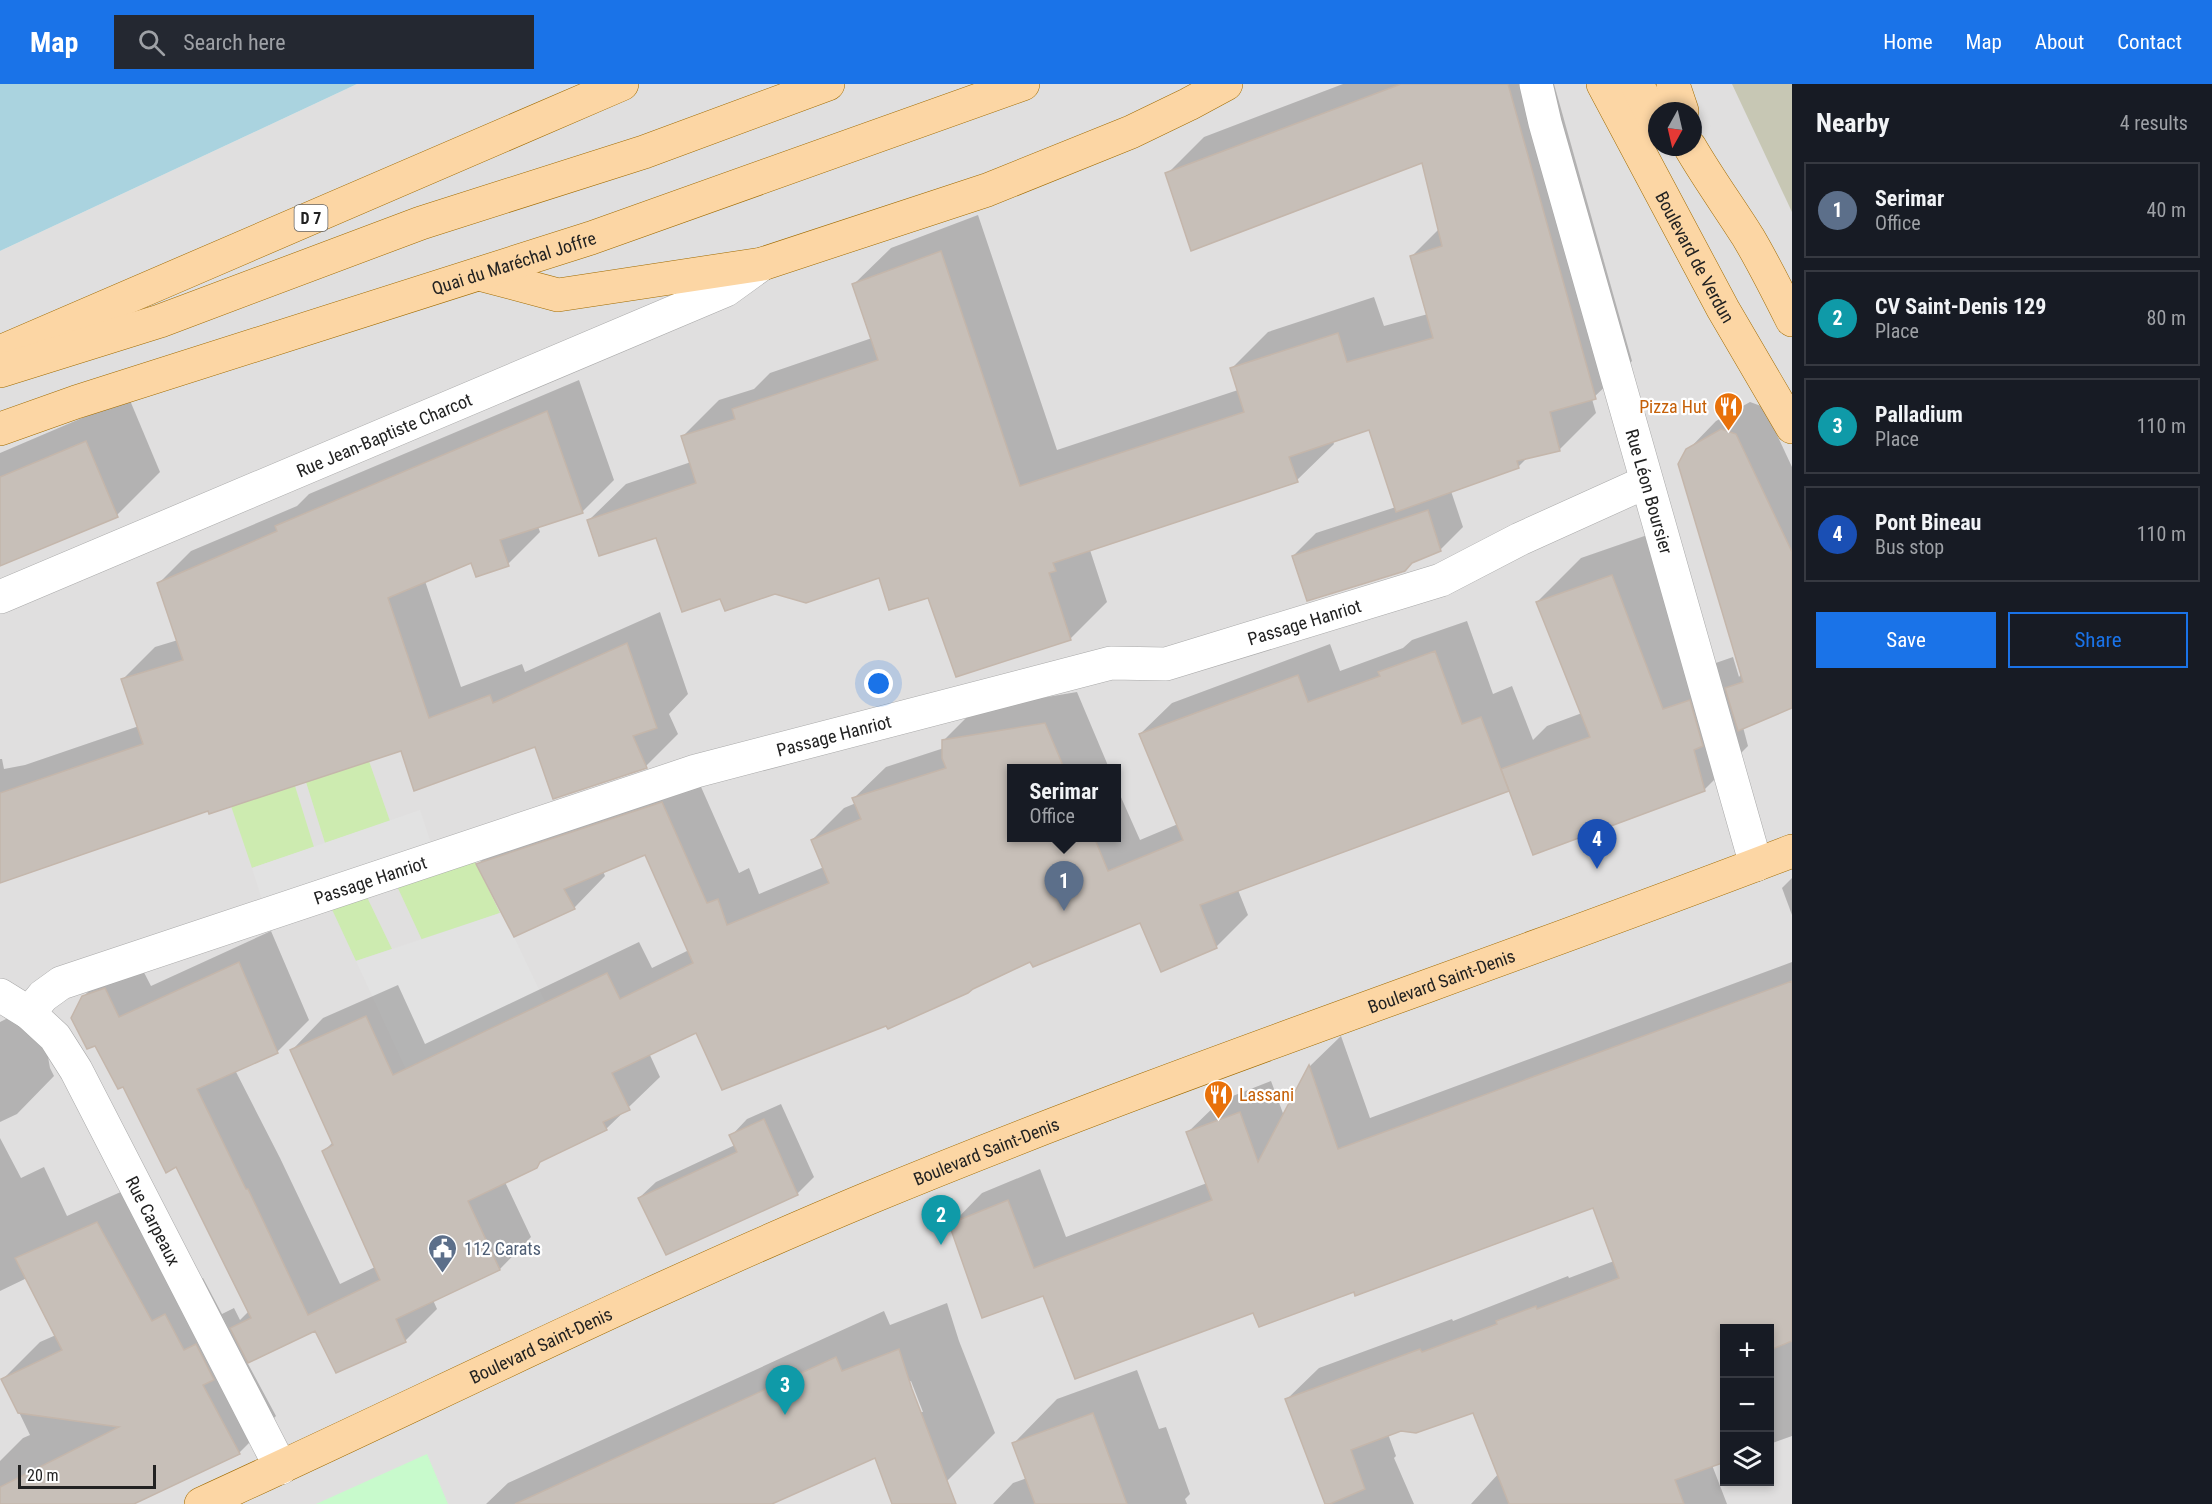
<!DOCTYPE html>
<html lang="en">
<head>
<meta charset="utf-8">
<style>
	:root { --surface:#171b24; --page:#242831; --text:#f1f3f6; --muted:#9ea1a6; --line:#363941; --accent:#1a73e8 }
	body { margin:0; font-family:"Roboto Condensed",sans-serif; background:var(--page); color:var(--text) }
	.controls { position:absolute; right:18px; bottom:18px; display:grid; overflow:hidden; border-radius:0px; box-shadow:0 3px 9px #0003 }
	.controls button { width:54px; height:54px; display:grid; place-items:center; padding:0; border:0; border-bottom:2px solid var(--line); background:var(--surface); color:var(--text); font:30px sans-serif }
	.compass { position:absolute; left:1648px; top:18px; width:54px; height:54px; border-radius:50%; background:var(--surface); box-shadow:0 3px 9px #0003; rotate:188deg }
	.scale { position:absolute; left:18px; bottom:15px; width:138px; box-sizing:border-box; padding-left:6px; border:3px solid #222; border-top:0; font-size:16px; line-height:21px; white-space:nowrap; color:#222; -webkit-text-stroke:4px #fff; paint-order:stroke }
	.you { position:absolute; left:879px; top:600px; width:21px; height:21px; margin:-15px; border:4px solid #fff; border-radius:50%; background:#1a73e8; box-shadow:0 0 0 9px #1a73e833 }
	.badge { display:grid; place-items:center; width:39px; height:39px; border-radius:50%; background:var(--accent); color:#fff; font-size:20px; font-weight:700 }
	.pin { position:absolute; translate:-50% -50px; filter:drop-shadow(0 2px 3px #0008) }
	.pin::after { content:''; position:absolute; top:32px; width:21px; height:18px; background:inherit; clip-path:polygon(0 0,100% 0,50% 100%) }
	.popup { position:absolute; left:1007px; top:680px; width:114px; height:78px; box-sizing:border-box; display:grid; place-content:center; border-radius:0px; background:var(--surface); filter:drop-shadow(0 2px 4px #0005); font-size:20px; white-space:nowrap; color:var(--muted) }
	.popup b { font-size:22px; color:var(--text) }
	.popup::after { content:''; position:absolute; left:50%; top:100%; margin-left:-12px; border:12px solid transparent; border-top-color:var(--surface) }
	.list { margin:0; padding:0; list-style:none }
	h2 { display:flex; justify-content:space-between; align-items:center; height:78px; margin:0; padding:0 24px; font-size:26px }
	h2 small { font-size:20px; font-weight:400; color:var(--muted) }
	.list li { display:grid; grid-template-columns:39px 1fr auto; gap:18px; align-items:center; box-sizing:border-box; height:96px; margin:0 12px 12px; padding:0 12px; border:2px solid var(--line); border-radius:0px }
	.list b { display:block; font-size:22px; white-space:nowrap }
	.list p { margin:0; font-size:20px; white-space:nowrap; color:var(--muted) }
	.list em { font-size:20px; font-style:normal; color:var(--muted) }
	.actions { display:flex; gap:12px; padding:18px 24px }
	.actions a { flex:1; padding:14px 0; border:2px solid var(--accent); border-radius:0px; text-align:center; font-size:21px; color:var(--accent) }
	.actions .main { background:var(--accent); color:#fff }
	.icon { flex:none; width:33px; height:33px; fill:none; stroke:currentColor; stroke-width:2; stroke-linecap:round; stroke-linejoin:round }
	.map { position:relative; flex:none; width:1792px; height:1420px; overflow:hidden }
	header { display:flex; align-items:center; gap:36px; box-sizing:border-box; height:84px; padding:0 30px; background:var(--accent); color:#fff }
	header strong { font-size:28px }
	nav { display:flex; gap:33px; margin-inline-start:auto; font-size:21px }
	.search { width:420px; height:54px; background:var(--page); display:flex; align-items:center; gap:15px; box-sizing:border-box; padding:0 21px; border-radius:0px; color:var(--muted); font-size:22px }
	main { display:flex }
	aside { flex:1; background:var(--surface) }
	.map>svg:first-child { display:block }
	.residential { fill:#e0dfdf; fill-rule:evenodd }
	.construction { fill:#c7c7b4 }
	.grass { fill:#cdebb0 }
	.park { fill:#c8facc }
	.parking { fill:#e2e2e2 }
	.water { fill:#aad3df }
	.shadow { fill:#0003; fill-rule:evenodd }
	.building { fill:#c7bfb8; stroke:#c4b6ab; stroke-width:1.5 }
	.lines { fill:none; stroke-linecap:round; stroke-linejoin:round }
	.minor-casing { stroke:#a9a9a9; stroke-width:34 }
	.major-casing { stroke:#a06b00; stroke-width:34 }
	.minor { stroke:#fff; stroke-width:33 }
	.major { stroke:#fcd6a4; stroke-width:33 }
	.labels { text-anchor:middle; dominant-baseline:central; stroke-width:4.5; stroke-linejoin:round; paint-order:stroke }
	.shield { fill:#fff; stroke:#646464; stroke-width:1.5 }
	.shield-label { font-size:16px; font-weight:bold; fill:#222 }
	.street-label { font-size:18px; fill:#222; stroke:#fff }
	.food-label { font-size:18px; fill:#c56008; stroke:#fff; text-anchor:end }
	.service-label { font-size:18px; fill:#4e5e75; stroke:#fff; text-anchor:start }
</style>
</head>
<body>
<header>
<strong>Map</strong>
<div class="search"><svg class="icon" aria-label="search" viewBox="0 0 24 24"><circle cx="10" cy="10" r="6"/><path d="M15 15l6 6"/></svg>Search here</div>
<nav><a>Home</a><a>Map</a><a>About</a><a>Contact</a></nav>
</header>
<main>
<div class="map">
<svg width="1792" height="1420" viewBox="0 0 1792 1420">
	<rect width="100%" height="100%" fill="#f2efe9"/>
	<path class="residential" d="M357,0H1792V1420H0V167ZM1657,27H1693V63H1657ZM1012,684H1116V754H1012ZM1724,1244H1770V1398H1724Z"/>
	<path class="construction" d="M1732,0H1792V128Z"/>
	<g class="grass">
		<path d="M369,677L390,737L325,759L306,698Z"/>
		<path d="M295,702L314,763L252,784L231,722Z"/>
		<path d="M474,775L500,829L422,856L396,800Z"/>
		<path d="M364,807L392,865L356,877L329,819Z"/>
	</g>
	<path class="park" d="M427,1370L448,1420H316Z"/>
	<g class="parking">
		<path d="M420,726L433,766L263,819L252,784Z"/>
		<path d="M500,829L502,833L504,832L545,918L406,985L356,877Z"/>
	</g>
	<path class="water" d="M0,0H357L0,167Z"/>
	<g class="shadow">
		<path d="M1343,0H1554L1632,277L1592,315L1596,329L1559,366L1528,373L1518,383L1451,407L1463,443L1440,466L1293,472L1316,449L1396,423L1370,345L1333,357L1334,360L1297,396L1090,466L1107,518L1070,555L929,512L880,492L775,509L721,513L656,452L589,436L626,400L691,378L682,353L719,316L754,305L770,289L872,254L854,200L891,164L978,131L1057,366L1238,306L1231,285L1268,248L1374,213L1384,242L1428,230L1412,172L1439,145L1423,77L1167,90L1204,53Z"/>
		<path d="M579,296L614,396L582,428L538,442L540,448L508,480L472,477L425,497L461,603L522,580L525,588L660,528L688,610L669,630L678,650L646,682L536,661L402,666L209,725L0,794V675H2L4,685L25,681L139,642L123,595L155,563L178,556L159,499L191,467L297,422L309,410Z"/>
		<path d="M129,314L160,388L117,431L0,481V369Z"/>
		<path d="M1750,318L1764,323L1792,383V622L1743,643L1748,662L1704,706L1510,704L1238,806L1248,831L1216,863L1141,837L1031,876L887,940L696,947L649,969L660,993L606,1045L545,1074L536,1082L505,1098L531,1153L500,1185L433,1216L437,1225L406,1256L337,1287L316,1245L247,1278L276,1332L239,1369L129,1420H0V1377L23,1354L30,1351L3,1295L40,1258L56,1251L27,1194L0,1207V1054L21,1094L44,1083L67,1132L134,1102L190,1201L203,1194L222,1230L234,1224L240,1236L249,1227L177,1081L83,913L115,880L136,873L151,902L271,847L309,936L277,968L235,986L280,1074L340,1200L375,1183L324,1067L333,1058L292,966L323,934L398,901L425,960L639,858L652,884L689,866L645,769L603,787L605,792L574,824L478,780L510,749L694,687L739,789L749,784L759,810L824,783L812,756L844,724L856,719L854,714L886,683L944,664V656L975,625L1077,608L1109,684H1012V754H1116V702L1140,756L1178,740L1140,650L1172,619L1330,560L1340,587L1403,564L1412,556L1467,537L1493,610L1512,602L1533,656L1547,642L1582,629L1537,518L1581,474L1656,448L1707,582L1733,573L1739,593L1742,589L1688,366L1716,337Z"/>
		<path d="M1792,794V831L1782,804Z"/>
		<path d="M1792,878V1352L1770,1360V1244H1724L1712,1381L1727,1420H1471L1499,1389L1474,1327L1388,1350L1396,1372L1394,1374L1414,1420H1326L1287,1315L1319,1284L1452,1235L1453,1237L1568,1192L1569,1194L1614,1177L1594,1122L1355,1206L1254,1227L1043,1210L951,1141L982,1109L1040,1085L1066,1153L1207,1099L1188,1048L1220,1017L1271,997L1284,1032L1310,982L1341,952L1370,1034Z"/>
		<path d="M24,926L40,928L50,984L54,992L17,1030L0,1038V938Z"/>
		<path d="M781,1020L814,1093L797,1110L639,1114L656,1098L735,1061L731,1052L747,1035Z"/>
		<path d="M947,1219L959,1257L995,1349L947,1397L892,1417L876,1372L768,1420H486L508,1399L884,1227L890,1241ZM911,1297L923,1328H920L908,1298Z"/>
		<path d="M1137,1286L1159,1345L1166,1343L1190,1410L1185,1415L1187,1420H993L1013,1399L1027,1394L1014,1359L1057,1315Z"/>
	</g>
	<g class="building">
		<path d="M1401,0H1508L1596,315L1550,328L1560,367L1517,377L1519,384L1396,428L1369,346L1289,373L1298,398L1053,479L1056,487L1049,489L1071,556L956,593L928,514L889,526L879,494L806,519L775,510L725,527L720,515L682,528L656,454L599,472L587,436L696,399L681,352L735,335L732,325L878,276L852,200L941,167L1020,402L1244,328L1230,284L1338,249L1347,278L1433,254L1410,172L1442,162L1422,79L1191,167L1165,89Z"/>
		<path d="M547,327L583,429L500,456L509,482L476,493L471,479L388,514L429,634L490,611L493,619L627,559L657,644L633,652L647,684L553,715L535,663L414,707L401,667L209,730L208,727L0,799V709L143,660L121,595L183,576L157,499L277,447L275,442Z"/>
		<path d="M1721,345L1736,350L1792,468V624L1738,647L1725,604L1743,598L1678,380L1686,365Z"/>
		<path d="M86,357L118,433L0,482V393Z"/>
		<path d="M1428,426L1441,467L1412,479L1405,487L1307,517L1292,472Z"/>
		<path d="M1612,491L1663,625L1690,616L1703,662L1694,666L1705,707L1533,771L1501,685L1590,653L1536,518Z"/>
		<path d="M1435,567L1462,640L1481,633L1509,707L1200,821L1217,864L1161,888L1140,839L1033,883L1030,878L973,905L968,909L888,945L886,942L722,1006L696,949L612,989L630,1026L603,1038L607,1046L540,1078L537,1084L468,1117L500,1186L396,1235L406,1258L336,1289L315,1247L248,1279L230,1244L251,1234L176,1083L166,1089L123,1003L118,1005L95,962L87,965L71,934L82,912L105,904L119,933L239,878L278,969L197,1005L246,1105H248L308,1231L380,1196L322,1067L333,1061L290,966L366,932L393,991L607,889L620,915L693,879L645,771L564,805L575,825L514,853L476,780L662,718L707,819L718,815L727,841L829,799L811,756L861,735L852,714L946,684L942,674V656L1045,639L1064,684H1011V753H1094L1108,787L1183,756L1139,650L1298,591L1308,618L1380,592L1378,588Z"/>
		<path d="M1792,897V1257L1770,1266V1245H1725V1378L1675,1396L1684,1420H1509L1473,1329L1416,1349L1401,1347L1351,1366L1365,1405L1330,1420H1325L1285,1315L1420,1265L1422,1268L1497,1240L1496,1237L1536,1222L1537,1225L1619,1194L1593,1124L1355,1212L1354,1208L1259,1243L1253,1229L1075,1295L1043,1212L982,1234L949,1140L1008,1116L1034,1184L1212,1116L1186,1048L1240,1028L1258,1078L1309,981L1338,1065Z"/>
		<path d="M764,1035L798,1111L666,1171L638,1114L737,1068L729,1051Z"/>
		<path d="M97,1138L152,1237L165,1230L184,1266L196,1260L214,1296L203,1301L240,1370L134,1420H0V1403L119,1343L18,1329L1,1295L62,1266L15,1174Z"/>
		<path d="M899,1265L912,1305L956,1420H892L875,1374L772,1420H515L836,1273L842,1287Z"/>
		<path d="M1093,1329L1127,1420H1035L1012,1359Z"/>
	</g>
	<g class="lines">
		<defs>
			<g id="minor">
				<path id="s1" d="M1536,0L1545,39L1756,781"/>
				<path id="s2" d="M0,513L726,206L762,180"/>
				<path id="s3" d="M0,911L29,929L55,953L76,986L281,1384"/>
				<path id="s4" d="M29,929L43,912L61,899L696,687L1111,579L1166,580L1441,496L1520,455L1646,398"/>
			</g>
			<g id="major">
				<path id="s5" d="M1603,0L1723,225L1792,343"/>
				<path d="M1637,0L1657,40"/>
				<path d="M1673,0L1682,27"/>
				<path d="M1690,63C1708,94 1729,123 1748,153C1764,180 1778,208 1792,236"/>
				<path d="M479,190L558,211L762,180L987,106L1131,48L1189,20L1226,0"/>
				<path d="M0,268L622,0"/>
				<path d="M0,287L160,237L421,139L644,68L828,0"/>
				<path id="s6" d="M0,345L76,318L591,154L1023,0"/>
				<path id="s7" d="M201,1420C424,1318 643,1208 869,1114C1173,988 1485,885 1792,767"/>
			</g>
		</defs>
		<use href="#minor" class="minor-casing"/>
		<use href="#major" class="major-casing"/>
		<use href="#minor" class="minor"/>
		<use href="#major" class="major"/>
	</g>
	<defs>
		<symbol id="restaurant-pin" viewBox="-11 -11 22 30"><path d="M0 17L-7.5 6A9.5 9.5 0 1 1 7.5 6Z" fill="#e8710a" stroke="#fff"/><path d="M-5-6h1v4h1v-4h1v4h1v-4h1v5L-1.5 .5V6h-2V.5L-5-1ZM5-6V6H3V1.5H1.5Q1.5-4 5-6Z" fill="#fff"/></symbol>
		<symbol id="civic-pin" viewBox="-11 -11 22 30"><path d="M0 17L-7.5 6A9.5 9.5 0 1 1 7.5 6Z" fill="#5c6f8a" stroke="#fff"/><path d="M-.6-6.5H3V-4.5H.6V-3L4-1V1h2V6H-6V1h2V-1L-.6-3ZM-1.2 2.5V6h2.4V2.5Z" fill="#fff"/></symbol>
	</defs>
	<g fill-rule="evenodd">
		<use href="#restaurant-pin" x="1712" y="306" width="33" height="45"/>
		<use href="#restaurant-pin" x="1202" y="994" width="33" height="45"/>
		<use href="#civic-pin" x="426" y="1148" width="33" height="45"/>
	</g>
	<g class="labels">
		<rect class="shield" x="294.5" y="121" width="33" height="26" rx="4.5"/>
		<g class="shield-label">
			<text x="311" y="134">D 7</text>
		</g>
		<g class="street-label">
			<text stroke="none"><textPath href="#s5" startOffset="196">Boulevard de Verdun</textPath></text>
			<text stroke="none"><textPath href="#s6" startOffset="540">Quai du Maréchal Joffre</textPath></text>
			<text stroke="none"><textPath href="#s2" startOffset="417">Rue Jean-Baptiste Charcot</textPath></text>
			<text stroke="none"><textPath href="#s1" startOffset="423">Rue Léon Boursier</textPath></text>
			<text stroke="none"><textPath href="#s4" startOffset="1342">Passage Hanriot</textPath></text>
			<text stroke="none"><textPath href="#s4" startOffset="856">Passage Hanriot</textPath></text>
			<text stroke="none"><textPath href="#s4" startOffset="370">Passage Hanriot</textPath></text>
			<text stroke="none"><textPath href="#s7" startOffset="1347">Boulevard Saint-Denis</textPath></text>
			<text stroke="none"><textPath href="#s7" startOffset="861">Boulevard Saint-Denis</textPath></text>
			<text stroke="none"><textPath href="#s3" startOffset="278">Rue Carpeaux</textPath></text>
			<text stroke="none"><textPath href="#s7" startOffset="375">Boulevard Saint-Denis</textPath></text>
		</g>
		<g class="food-label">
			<text x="1707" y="322">Pizza Hut</text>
			<text x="1239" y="1010" text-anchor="start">Lassani</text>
		</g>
		<g class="service-label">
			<text x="464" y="1164">112 Carats</text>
		</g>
	</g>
</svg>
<div class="controls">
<button>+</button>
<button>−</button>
<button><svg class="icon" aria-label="layers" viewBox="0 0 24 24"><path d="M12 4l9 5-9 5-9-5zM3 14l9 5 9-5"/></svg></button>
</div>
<svg class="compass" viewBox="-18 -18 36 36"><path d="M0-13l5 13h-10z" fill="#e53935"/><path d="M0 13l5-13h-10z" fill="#9ea1a6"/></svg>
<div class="scale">20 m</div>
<div class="you"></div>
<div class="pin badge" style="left:1064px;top:827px;background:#5c6f8a">1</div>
<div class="popup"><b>Serimar</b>Office</div>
<div class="pin badge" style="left:941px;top:1161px;background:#0f9aa8">2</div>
<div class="pin badge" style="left:785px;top:1331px;background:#0f9aa8">3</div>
<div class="pin badge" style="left:1597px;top:785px;background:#1a4fb4">4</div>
</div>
<aside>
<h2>Nearby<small>4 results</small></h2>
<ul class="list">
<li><span class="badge" style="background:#5c6f8a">1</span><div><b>Serimar</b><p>Office</p></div><em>40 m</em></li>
<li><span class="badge" style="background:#0f9aa8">2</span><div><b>CV Saint-Denis 129</b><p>Place</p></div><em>80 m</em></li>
<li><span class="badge" style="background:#0f9aa8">3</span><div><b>Palladium</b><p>Place</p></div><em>110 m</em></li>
<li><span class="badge" style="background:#1a4fb4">4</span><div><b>Pont Bineau</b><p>Bus stop</p></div><em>110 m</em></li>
</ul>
<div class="actions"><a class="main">Save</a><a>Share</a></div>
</aside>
</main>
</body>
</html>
